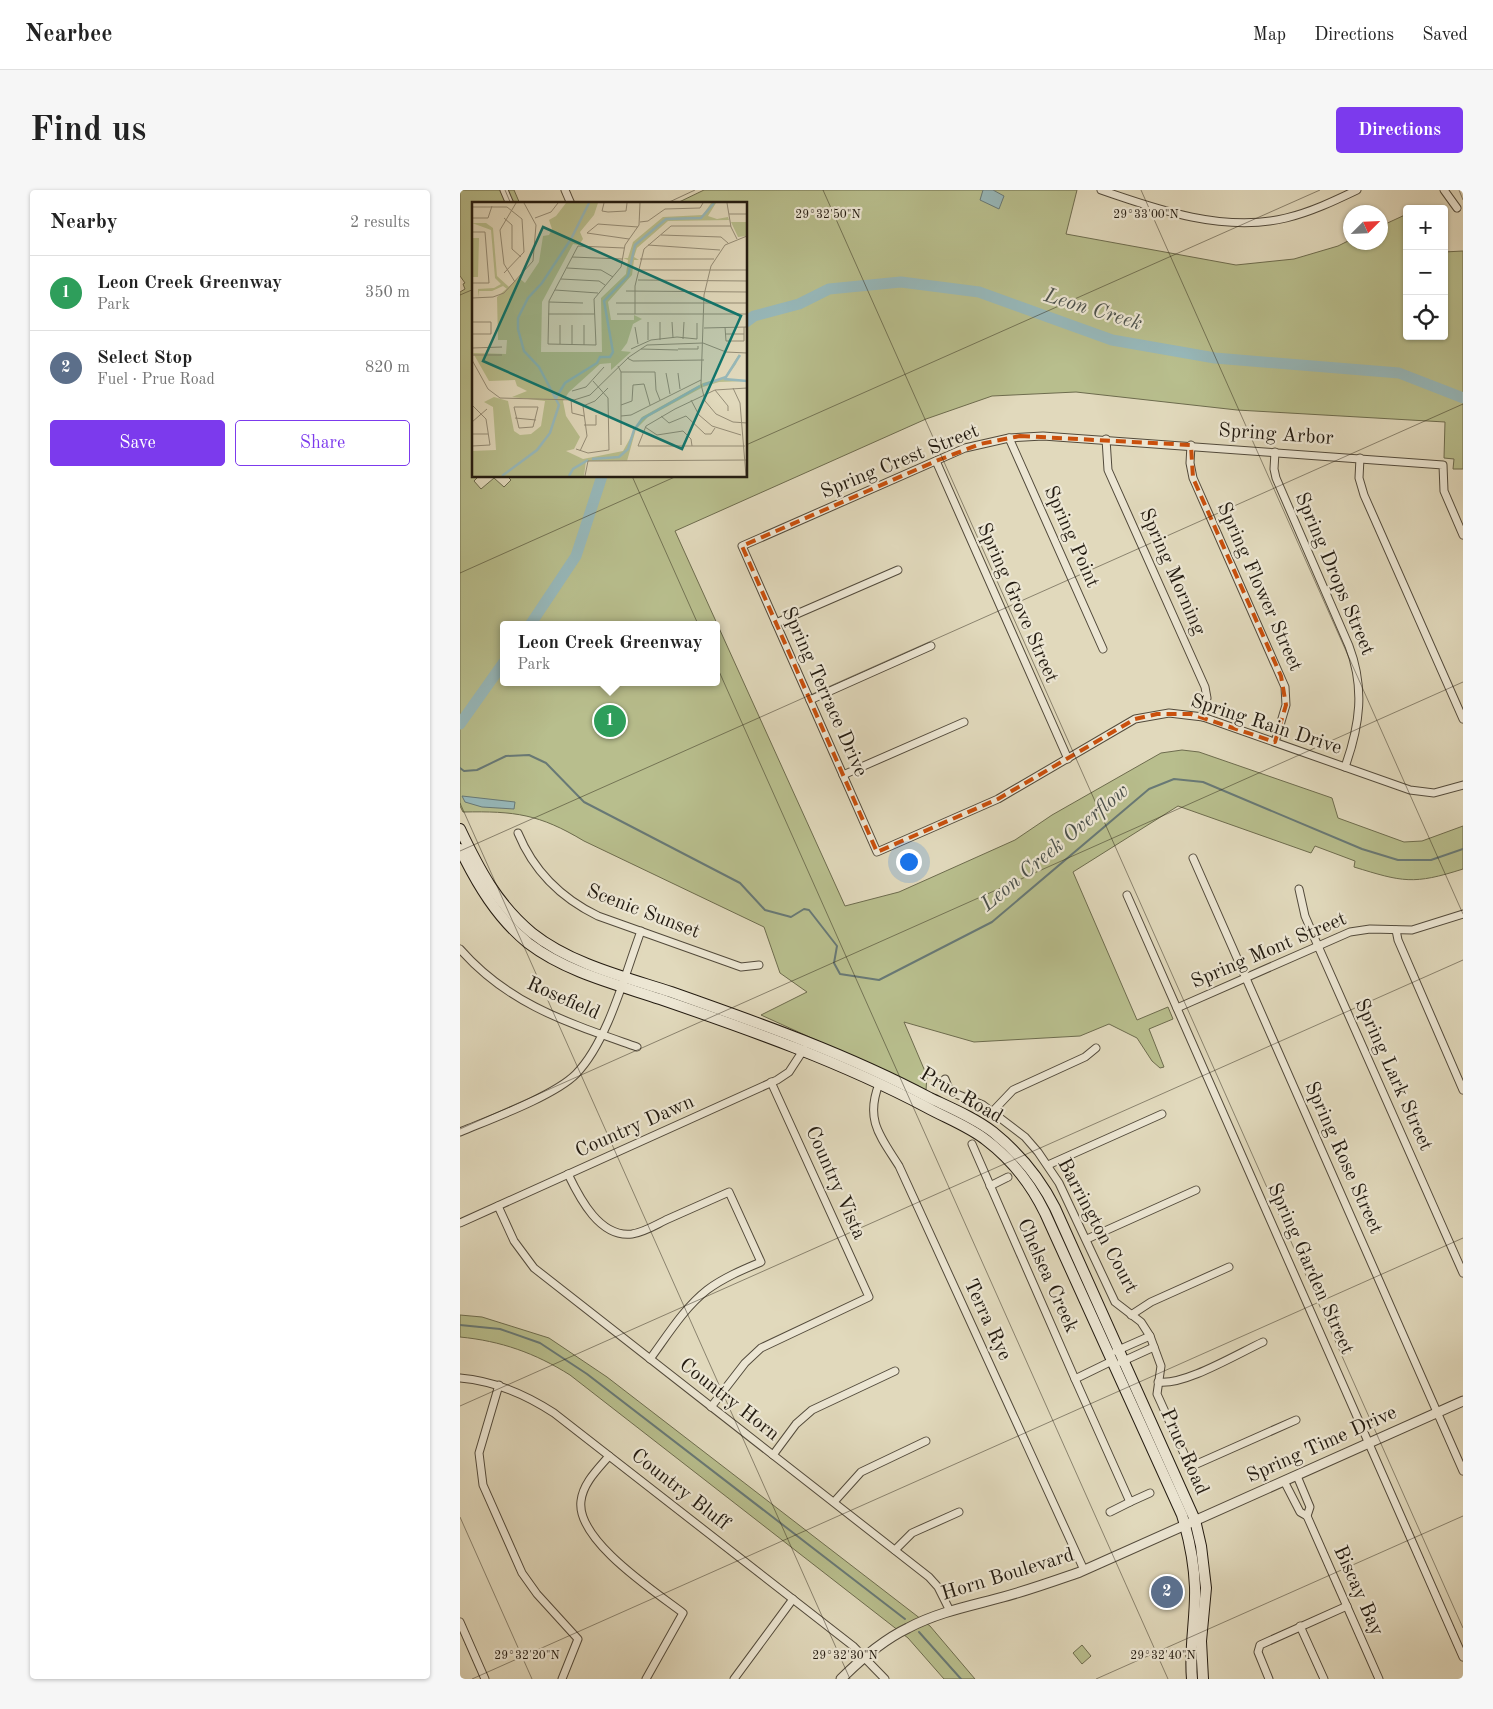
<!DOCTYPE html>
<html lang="en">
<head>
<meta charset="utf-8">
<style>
	:root { --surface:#fff; --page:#f6f6f6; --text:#222; --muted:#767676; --line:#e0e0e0; --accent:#7c3aed }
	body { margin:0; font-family:"Old Standard TT",serif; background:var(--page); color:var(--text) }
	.controls { position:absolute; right:15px; top:15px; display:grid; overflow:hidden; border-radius:5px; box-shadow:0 1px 4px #0004 }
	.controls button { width:45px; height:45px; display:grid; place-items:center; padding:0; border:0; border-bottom:1px solid var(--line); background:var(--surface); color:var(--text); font:25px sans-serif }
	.compass { position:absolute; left:883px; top:15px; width:45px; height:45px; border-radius:50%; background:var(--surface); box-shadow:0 1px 4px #0004; rotate:66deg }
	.you { position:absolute; left:448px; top:671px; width:18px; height:18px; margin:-12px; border:4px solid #fff; border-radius:50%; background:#1a73e8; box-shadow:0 0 0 8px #1a73e833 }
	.badge { display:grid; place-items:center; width:32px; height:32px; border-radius:50%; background:var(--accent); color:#fff; font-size:16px; font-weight:700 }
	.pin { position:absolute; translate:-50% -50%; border:2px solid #fff; box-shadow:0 1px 5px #0006 }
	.popup { position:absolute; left:40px; top:431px; width:220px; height:65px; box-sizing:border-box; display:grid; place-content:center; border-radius:5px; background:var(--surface); filter:drop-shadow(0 1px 4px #0005); font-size:16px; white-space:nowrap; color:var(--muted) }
	.popup b { font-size:19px; color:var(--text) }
	.popup::after { content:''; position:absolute; left:50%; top:100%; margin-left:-10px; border:10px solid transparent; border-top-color:var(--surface) }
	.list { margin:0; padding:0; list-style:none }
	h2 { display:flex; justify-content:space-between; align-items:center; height:65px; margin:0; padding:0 20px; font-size:21px }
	h2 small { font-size:16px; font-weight:400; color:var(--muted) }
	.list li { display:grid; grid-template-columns:32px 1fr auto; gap:15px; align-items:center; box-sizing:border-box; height:75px; padding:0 20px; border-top:1px solid var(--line) }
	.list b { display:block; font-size:19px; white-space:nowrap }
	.list p { margin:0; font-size:16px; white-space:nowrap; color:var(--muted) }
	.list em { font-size:16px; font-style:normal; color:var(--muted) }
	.actions { display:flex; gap:10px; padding:15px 20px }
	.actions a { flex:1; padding:11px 0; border:1px solid var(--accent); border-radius:5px; text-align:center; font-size:18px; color:var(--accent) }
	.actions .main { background:var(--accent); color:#fff }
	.icon { flex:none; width:28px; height:28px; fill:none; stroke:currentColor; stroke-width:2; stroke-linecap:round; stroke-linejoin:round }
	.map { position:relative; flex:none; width:1003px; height:1489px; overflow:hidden; border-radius:5px }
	header { display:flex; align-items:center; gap:30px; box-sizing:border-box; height:70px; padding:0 25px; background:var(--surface); border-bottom:1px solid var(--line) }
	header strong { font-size:24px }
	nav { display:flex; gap:28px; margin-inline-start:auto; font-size:18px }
	.intro { display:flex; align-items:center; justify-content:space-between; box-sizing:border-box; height:120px; padding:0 30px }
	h1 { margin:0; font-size:35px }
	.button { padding:12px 22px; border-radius:5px; background:var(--accent); color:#fff; font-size:18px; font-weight:700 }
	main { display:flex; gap:30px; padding:0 30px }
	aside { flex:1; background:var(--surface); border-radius:5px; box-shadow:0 1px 4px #0004 }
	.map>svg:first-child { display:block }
	.green { fill:#b8be8d; stroke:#6d6c4e; fill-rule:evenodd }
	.water { fill:#97b8ba; stroke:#687976 }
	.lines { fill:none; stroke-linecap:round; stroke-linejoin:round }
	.stream { stroke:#687976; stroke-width:2 }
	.river { stroke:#97b8ba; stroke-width:11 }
	.minor-casing { stroke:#524a3b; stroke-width:9 }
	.tertiary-casing { stroke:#524a3b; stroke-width:11 }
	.secondary-casing { stroke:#221a10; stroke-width:12 }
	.minor { stroke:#ece6d3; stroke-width:7 }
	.tertiary { stroke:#ece6d3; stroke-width:9 }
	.secondary { stroke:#ece6d3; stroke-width:10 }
	.marked { fill:none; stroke:#ca500d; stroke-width:4; stroke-dasharray:10 6; stroke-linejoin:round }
	.ticks { fill:none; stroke:#221a10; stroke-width:1; stroke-opacity:0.45 }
	.labels { text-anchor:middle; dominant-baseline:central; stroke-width:4.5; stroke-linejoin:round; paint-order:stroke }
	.street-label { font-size:20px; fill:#221a10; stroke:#ece6d3 }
	.water-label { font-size:21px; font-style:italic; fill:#4b514c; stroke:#ece6d3 }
	.inset-river { fill:none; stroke:#97b8ba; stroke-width:2.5 }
	.inset-road { fill:none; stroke:#958d77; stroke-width:1 }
	.view { fill:#0f766e; fill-opacity:0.15; stroke:#0f766e; stroke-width:2.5 }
	.inset-edge { fill:none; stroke:#221a10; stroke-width:2.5 }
	.ticks-label { font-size:12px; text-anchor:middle; fill:#221a10; stroke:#ece6d3; stroke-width:4.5; stroke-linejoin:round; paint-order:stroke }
</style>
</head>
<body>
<header>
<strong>Nearbee</strong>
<nav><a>Map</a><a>Directions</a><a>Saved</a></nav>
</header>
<div class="intro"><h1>Find us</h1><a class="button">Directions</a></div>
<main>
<aside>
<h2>Nearby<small>2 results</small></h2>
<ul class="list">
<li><span class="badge" style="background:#2e9e5b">1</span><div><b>Leon Creek Greenway</b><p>Park</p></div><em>350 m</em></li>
<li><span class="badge" style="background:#5c6f8a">2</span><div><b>Select Stop</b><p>Fuel · Prue Road</p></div><em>820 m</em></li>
</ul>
<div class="actions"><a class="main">Save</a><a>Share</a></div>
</aside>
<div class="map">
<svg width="1003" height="1489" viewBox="0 0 1003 1489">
	<rect width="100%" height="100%" fill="#e1d9bc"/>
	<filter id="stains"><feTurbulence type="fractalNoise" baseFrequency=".004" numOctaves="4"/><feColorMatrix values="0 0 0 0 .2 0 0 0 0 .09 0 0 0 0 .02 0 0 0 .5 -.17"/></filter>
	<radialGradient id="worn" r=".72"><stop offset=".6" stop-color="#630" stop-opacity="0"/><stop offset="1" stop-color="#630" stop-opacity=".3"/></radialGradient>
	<g class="green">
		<path d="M0,0H54L60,14H14V286H19L14,291L21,299L34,288L44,297L51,290L47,286H286V14H215L244,0H617L606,44L776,75L834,69L878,56L890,50L891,52H921V36L947,24V146H984V62L1003,61V279H993L994,269L984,268L985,232L777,220L616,202L532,206L466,229L215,341L385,716L439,702L555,650L592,625L701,563L722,560L739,562L872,608L878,628L944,652L962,651L1003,636V679C953,695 943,692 894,677L895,671L855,656L851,663L718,616L613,682L677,830L708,817L713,829L689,839L704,877L700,878L692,871L677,848L649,834L620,846L514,852L444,832L467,886L466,900L301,825L347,802L320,783L304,737L124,651C79,624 55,621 3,622L0,616V102L5,99L3,94L5,93L0,86ZM44,435H256V492H44Z"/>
		<path d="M0,1125L22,1127L89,1148L147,1187L470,1436L515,1489H484L448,1448L110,1185C75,1163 41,1151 0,1147Z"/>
		<path d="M622,1455L631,1466L622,1474L613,1463Z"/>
	</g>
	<g class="water">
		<path d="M523,0H533L544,6L539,19L520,10Z"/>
		<path d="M2,606L55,612L54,619L22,617L5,612Z"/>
	</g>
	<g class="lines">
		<g class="stream">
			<path d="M0,578L4,581L17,580L46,566L69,565L86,573L124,612L280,693L305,720L331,727L344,719L349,720L377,756L374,773L380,784L419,790L532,732L689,599L714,589L743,592L902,659L938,670H971L1003,659"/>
			<path d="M0,1135L40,1139L80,1153L127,1184L445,1429"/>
			<path d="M459,1442L501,1489"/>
		</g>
		<g class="river">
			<path d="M286,132L294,126L339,114L369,99L441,92L519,102L652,150L755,168L939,183L1003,208"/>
			<path d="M70,435L116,366L142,286"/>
			<path d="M0,534L44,472"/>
		</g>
		<defs>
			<g id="minor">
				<path d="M44,0L50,14"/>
				<path d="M105,0L111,14"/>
				<path d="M641,0C698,20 765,43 826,28C851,22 874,11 897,0"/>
				<path d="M984,0L997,18"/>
				<path d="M549,248L643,459"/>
				<path d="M646,249L648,280L745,497L747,508L743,527"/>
				<path d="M731,255L730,273L733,288L825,497L826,515L815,552"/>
				<path d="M815,262L814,279L816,288L889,456C905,498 900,535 885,577"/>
				<path d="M900,268L899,288L904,305L1003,529"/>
				<path d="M476,271L608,569"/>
				<path d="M1003,345L984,301L983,275L583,246L549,248L505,258L282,356L417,662L538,609L675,529L709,523L743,527L950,600L974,603L1003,595"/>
				<path d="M316,433L438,380"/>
				<path d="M350,510L471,456"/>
				<path d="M383,585L504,532"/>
				<path d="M58,643C74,682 101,708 138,726L281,777L299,775"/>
				<path d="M733,668L1003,1281"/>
				<path d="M839,699L845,726L858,756L1003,1083"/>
				<path d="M667,705L1003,1467"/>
				<path d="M936,740L938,750L1003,900"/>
				<path d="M0,759C49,815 109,833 177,857"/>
				<path d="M717,818L890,742L910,739L952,740L1003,724"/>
				<path d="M485,889L489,899L494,903L523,915L565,947L578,962L599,993L655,1112L681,1132L690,1146L701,1176L697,1204L730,1277L836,1230"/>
				<path d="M419,894C405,930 420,946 439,976L624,1380"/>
				<path d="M533,921L553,900L625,867L636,858"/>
				<path d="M0,942C31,929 94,906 116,884C148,851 165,784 181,741"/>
				<path d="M512,954L615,1189"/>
				<path d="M588,975L702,924"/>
				<path d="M108,984C120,1009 140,1048 172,1044C185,1042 197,1034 208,1029C228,1020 249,1011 269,1002L301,1072C282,1080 263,1088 247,1100C224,1118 207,1146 190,1169"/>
				<path d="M530,996L548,987"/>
				<path d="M38,1016L54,1051L74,1078L469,1387L478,1397L490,1421"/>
				<path d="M0,1033L317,890L329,882L344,859"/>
				<path d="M627,1049L736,1000"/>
				<path d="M671,1125L691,1112L769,1077"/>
				<path d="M656,1161L690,1146"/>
				<path d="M652,1171L615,1189L670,1312L690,1303"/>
				<path d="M661,1172L694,1157"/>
				<path d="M0,1188C35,1191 65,1204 94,1223L393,1456L425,1489"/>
				<path d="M698,1192C724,1196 777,1164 803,1152"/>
				<path d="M39,1195L19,1263L23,1295L62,1383L77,1404L118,1449L102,1489"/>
				<path d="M251,1217L285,1173L301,1158L409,1107L311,892"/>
				<path d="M313,1265L336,1234L352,1220L435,1181"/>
				<path d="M149,1266C138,1279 123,1293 121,1311C116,1350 194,1401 223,1423L186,1489"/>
				<path d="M837,1286L850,1317L847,1326"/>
				<path d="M824,1291L840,1322L847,1326L919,1489"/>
				<path d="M374,1312L401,1282L466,1251"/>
				<path d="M650,1322L670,1312"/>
				<path d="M435,1360L452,1343L499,1322"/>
				<path d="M0,1432L25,1489"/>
				<path d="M840,1436L864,1489"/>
				<path d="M274,1489L333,1409"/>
				<path d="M809,1489L798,1462L800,1455L887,1416"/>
			</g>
			<path id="tertiary" d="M381,1489C400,1470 423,1450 448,1438C478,1422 510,1416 543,1407C569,1400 594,1391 620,1382L1003,1211"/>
			<g id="secondary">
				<path d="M0,639C19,679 37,714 72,743C111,774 165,787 211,802C299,833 387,864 470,908C491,918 515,928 533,942C559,963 580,988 595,1018L735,1330L741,1356L746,1398L741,1451L743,1489"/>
				<path d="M0,659C17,694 37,728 68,753C106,782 155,794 200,809C290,840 381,872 466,917C486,928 508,936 526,950C551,969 571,994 585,1023L722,1325C729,1348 734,1372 735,1397C736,1428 729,1458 732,1489"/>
			</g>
		</defs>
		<use href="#minor" class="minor-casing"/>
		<use href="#tertiary" class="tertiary-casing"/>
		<use href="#secondary" class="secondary-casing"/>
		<use href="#minor" class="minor"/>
		<use href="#tertiary" class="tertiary"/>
		<use href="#secondary" class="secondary"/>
	</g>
	<path class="marked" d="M560,246L731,255L733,288L821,486L826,515L815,552L731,524H697L675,529L538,609L417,662L282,356L476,271L520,254Z"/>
	<path class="ticks" d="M45,0L51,14M363,0L1003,1438M681,0L1003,724M999,0L1003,10M205,14L235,0M0,105L14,99M286,255L860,0M172,286L708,1489M0,383L217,286M0,613L390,1489M0,661L1003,214M0,939L1003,492M0,1216L1003,770M0,1327L72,1489M12,1489L1003,1048M636,1489L1003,1326"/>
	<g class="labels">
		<g class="street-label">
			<text transform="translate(816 245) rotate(4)">Spring Arbor</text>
			<text transform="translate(440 272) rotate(-22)">Spring Crest Street</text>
			<text transform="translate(611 347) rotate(66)">Spring Point</text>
			<text transform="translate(712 382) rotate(66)">Spring Morning</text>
			<text transform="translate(874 384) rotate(67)">Spring Drops Street</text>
			<text transform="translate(799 397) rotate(66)">Spring Flower Street</text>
			<text transform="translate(557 413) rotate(66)">Spring Grove Street</text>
			<text transform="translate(364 502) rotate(66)">Spring Terrace Drive</text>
			<text transform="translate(806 535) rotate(18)">Spring Rain Drive</text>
			<text transform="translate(183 722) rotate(21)">Scenic Sunset</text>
			<text transform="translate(809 761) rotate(-23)">Spring Mont Street</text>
			<text transform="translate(103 809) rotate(24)">Rosefield</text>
			<text transform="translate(933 885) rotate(66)">Spring Lark Street</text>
			<text transform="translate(501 906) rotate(30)">Prue Road</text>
			<text transform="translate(175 937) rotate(-24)">Country Dawn</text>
			<text transform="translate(883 968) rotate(66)">Spring Rose Street</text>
			<text transform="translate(375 993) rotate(66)">Country Vista</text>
			<text transform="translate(637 1036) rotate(62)">Barrington Court</text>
			<text transform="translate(850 1079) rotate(66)">Spring Garden Street</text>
			<text transform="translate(587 1086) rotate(66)">Chelsea Creek</text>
			<text transform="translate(527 1130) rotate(65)">Terra Rye</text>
			<text transform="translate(269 1210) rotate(38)">Country Horn</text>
			<text transform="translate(862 1255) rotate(-24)">Spring Time Drive</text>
			<text transform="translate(724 1262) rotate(66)">Prue Road</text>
			<text transform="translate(220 1300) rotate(38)">Country Bluff</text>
			<text transform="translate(548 1385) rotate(-17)">Horn Boulevard</text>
			<text transform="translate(898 1401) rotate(66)">Biscay Bay</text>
		</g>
		<g class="water-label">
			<text transform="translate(633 120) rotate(17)">Leon Creek</text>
			<text transform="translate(595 658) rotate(-40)">Leon Creek Overflow</text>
		</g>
	</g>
	<g transform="translate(12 12)">
		<rect width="275" height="275" fill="#e1d9bc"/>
		<path d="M94,1H126L122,13L108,30L111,37L107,43L101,42L70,100L69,150H130L129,96L154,72L156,58L151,56H156L161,40L191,15L231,13L239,1H244L236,14L245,17L256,15L257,18L196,19L165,46L162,55L167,58H162L160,73L136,100L139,118H162V113L170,117L161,122L155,141L149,149L159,150L139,168V161L128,162L97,190L91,199L94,214L108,235L102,247L94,249L111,257L151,249L170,215L231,181L253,175L267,152L264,162L253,177L275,179L247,180L231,185L176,215L164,227L155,259H114L112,274H0V249L24,248L21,205L12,200L22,195L36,199L42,229L48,233L59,232L69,224L73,199L40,195L55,189L45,184L43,178L17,179L1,151L34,152L35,138H26L25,95L47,76L53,81L67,60L71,34L77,33L80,27L77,18L84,14ZM259,20H275V34L266,35ZM0,21H14L21,26L25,74L37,85L35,87L31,84L20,89H7L6,95V87L22,86L29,82L23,76L19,28ZM0,36H7L6,75H0Z" fill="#b8be8d"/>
		<path class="inset-river" d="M252,177L275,179M231,183L254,175L268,153M84,196L93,181L125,161L128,155H138L141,150L132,99L156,74L163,43L194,17L229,16L242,1M120,257L147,255L156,247L162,228L170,217L228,184M30,274L65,248L78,231L87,203L67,165L52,149L46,127V116L56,96L70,81L99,37L117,1M97,274L101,267L116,258"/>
		<path class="inset-road" d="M132,1L130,9L136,10L154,9L155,1M255,1L259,25L265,37M0,5H35L50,17L52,50L32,71M257,12H275M0,16H16L20,4M32,16L40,23V47L49,55M63,16L79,10L86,1M168,20L176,19L193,7L228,6L231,1M0,30H13L17,81H0M189,33L249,35L256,41M275,34L253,43L239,64L232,93L229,182L233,199L244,212L261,220L275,221M157,37L115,31L126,22L166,25M176,43L248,48M152,46L106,44L77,99L76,142L124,143L122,97L149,65L153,43L167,23L168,1M100,55L150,57M168,57H242M95,66L129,68L141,75M167,68H275M89,77L127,79L133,83M166,78L275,79M43,80L32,62L28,28L44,1M83,88L126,91M154,89L275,90M0,96L21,95L32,91L61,59L64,23L52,1M77,100L111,101M144,101H275M76,112H123M145,112H275M163,112V84L172,47L199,24H259M0,120H19V132H0M176,120V138M188,120V138M200,120L201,136M163,125L166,142M253,125L254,139H272V125M232,126L275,125M253,132H272M211,137L212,120M88,142V123M100,143V123M112,143V123M0,146L30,145M159,147L179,138L205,135L225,137V121M169,147L206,148M206,147H226V144M0,153H30M155,156L161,159L232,158M0,158L16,187L28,196L102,198L118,193L157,155L175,143L231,141L254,150L275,151M146,164L149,170V243M149,170H183L184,188L188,198M194,171L198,192M206,171L208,187M261,186L268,201L274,274M243,188L256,204V209M100,189L114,185L132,165M99,197L100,211L112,214M219,198L227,213L240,224L269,233M0,203L14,217L18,243L0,244M149,203L160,199L161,183L172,182L178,203M42,205H66L61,225L47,226ZM149,214L159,213L229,178M189,214L197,221L214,214L233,232H239L243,226M43,216L64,218M0,220L15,207M112,223H124V213M173,225L185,233L211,229L219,237L220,244M0,232H16M273,244H166L174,224L203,207L243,188L275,186M104,247L116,251L137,248L136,196L121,179M108,249L115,234L111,204L123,199L136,186M113,274L116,259L275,258"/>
		<path class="view" d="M71,25L269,114L210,247L11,159Z"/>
		<rect width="275" height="275" class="inset-edge"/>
	</g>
	<g class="ticks-label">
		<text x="368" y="28">29°32'50"N</text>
		<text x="686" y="28">29°33'00"N</text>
		<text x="67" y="1469">29°32'20"N</text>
		<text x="385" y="1469">29°32'30"N</text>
		<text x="703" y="1469">29°32'40"N</text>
	</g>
	<rect width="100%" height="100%" filter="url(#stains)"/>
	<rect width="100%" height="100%" fill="url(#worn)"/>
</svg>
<div class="controls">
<button>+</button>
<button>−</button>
<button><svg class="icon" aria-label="locate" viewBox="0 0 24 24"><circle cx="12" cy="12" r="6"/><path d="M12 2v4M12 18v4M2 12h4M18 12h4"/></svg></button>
</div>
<svg class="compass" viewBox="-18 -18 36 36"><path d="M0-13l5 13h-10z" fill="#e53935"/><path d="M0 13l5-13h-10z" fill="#767676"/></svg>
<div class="you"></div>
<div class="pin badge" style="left:150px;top:531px;background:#2e9e5b">1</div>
<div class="popup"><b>Leon Creek Greenway</b>Park</div>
<div class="pin badge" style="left:707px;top:1402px;background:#5c6f8a">2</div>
</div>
</main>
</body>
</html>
